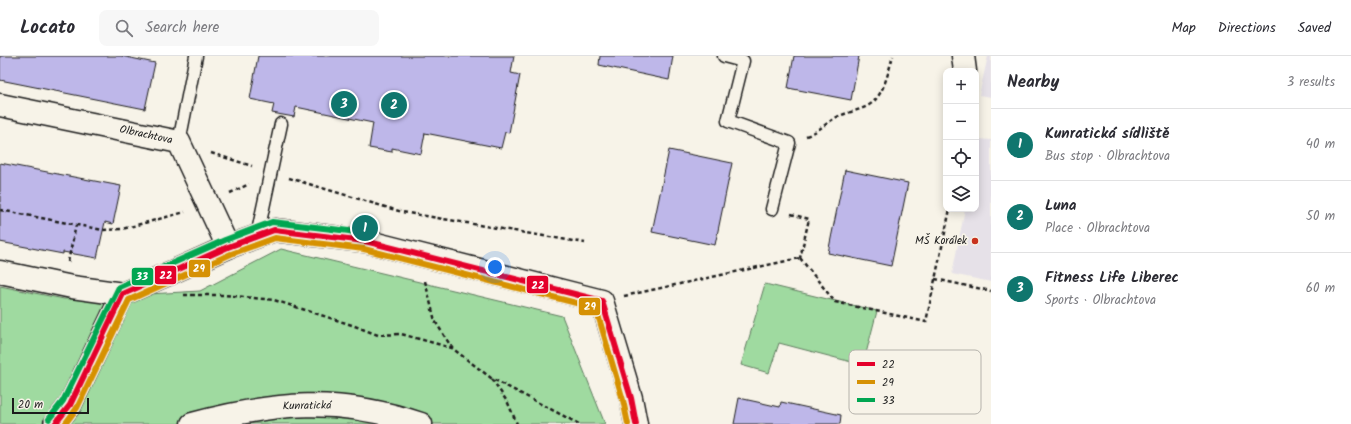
<!DOCTYPE html>
<html lang="en">
<head>
<meta charset="utf-8">
<style>
	:root { --surface:#fff; --page:#f7f7f7; --text:#2b2b33; --muted:#7c7c81; --line:#e1e1e2; --accent:#0f766e }
	body { margin:0; font-family:Kalam,sans-serif; background:var(--page); color:var(--text) }
	.controls { position:absolute; right:12px; top:12px; display:grid; overflow:hidden; border-radius:8px; box-shadow:0 2px 10px #0003 }
	.controls button { width:36px; height:36px; display:grid; place-items:center; padding:0; border:0; border-bottom:1px solid var(--line); background:var(--surface); color:var(--text); font:20px sans-serif }
	.scale { position:absolute; left:12px; bottom:10px; width:77px; box-sizing:border-box; padding-left:4px; border:2px solid #1c1c1c; border-top:0; font-size:11px; line-height:14px; white-space:nowrap; color:#1c1c1c; -webkit-text-stroke:3px #f7f3e8; paint-order:stroke }
	.you { position:absolute; left:495px; top:211px; width:14px; height:14px; margin:-10px; border:3px solid #fff; border-radius:50%; background:#1a73e8; box-shadow:0 0 0 6px #1a73e833 }
	.badge { display:grid; place-items:center; width:26px; height:26px; border-radius:50%; background:var(--accent); color:#fff; font-size:13px; font-weight:700 }
	.pin { position:absolute; translate:-50% -50%; border:2px solid #fff; box-shadow:0 1px 4px #0006 }
	.list { margin:0; padding:0; list-style:none }
	h2 { display:flex; justify-content:space-between; align-items:center; height:52px; margin:0; padding:0 16px; font-size:17px }
	h2 small { font-size:13px; font-weight:400; color:var(--muted) }
	.list li { display:grid; grid-template-columns:26px 1fr auto; gap:12px; align-items:center; box-sizing:border-box; height:72px; padding:0 16px; border-top:1px solid var(--line) }
	.list b { display:block; font-size:15px; white-space:nowrap }
	.list p { margin:0; font-size:13px; white-space:nowrap; color:var(--muted) }
	.list em { font-size:13px; font-style:normal; color:var(--muted) }
	.icon { flex:none; width:22px; height:22px; fill:none; stroke:currentColor; stroke-width:2; stroke-linecap:round; stroke-linejoin:round }
	.map { position:relative; flex:none; width:991px; height:368px; overflow:hidden }
	header { display:flex; align-items:center; gap:24px; box-sizing:border-box; height:56px; padding:0 20px; background:var(--surface); border-bottom:1px solid var(--line) }
	header strong { font-size:19px }
	nav { display:flex; gap:22px; margin-inline-start:auto; font-size:14px }
	.search { width:280px; height:36px; background:var(--page); display:flex; align-items:center; gap:10px; box-sizing:border-box; padding:0 14px; border-radius:8px; color:var(--muted); font-size:15px }
	main { display:flex }
	aside { flex:1; background:var(--surface) }
	.map>svg:first-child { display:block }
	.built { fill:#e6e1e8 }
	.green { fill:#9fdaa0; stroke:#5e7b5e }
	.building { fill:#beb7e9; stroke:#1c1c1c }
	.lines { fill:none; stroke-linecap:round; stroke-linejoin:round }
	.lane-casing { stroke:#1c1c1c; stroke-width:15 }
	.street-casing { stroke:#1c1c1c; stroke-width:25 }
	.secondary-casing { stroke:#1c1c1c; stroke-width:25 }
	.path { stroke:#1c1c1c; stroke-width:2.5; stroke-dasharray:4 3; stroke-linecap:butt }
	.lane { stroke:#f7f3e8; stroke-width:12 }
	.street { stroke:#f7f3e8; stroke-width:22 }
	.secondary { stroke:#f7f3e8; stroke-width:22 }
	.bus-1-casing { stroke:#f7f3e8; stroke-width:9 }
	.bus-2-casing { stroke:#f7f3e8; stroke-width:9 }
	.bus-3-casing { stroke:#f7f3e8; stroke-width:9 }
	.bus-1 { stroke:#e4002b; stroke-width:6 }
	.bus-2 { stroke:#d69104; stroke-width:6 }
	.bus-3 { stroke:#00a651; stroke-width:6 }
	.poi-dot { fill:#c8321e; stroke:#f7f3e8; stroke-width:1.5 }
	.labels { text-anchor:middle; dominant-baseline:central; stroke-width:3.5; stroke-linejoin:round; paint-order:stroke }
	.street-label { font-size:11px; fill:#1c1c1c; stroke:#f7f3e8 }
	.poi-label { font-size:11px; fill:#1c1c1c; stroke:#f7f3e8; text-anchor:end }
	.key { fill:#f7f3e8; stroke:#b5b2ab; stroke-width:1 }
	.key-label { font-size:11px; fill:#1c1c1c }
	.line-badge { stroke:#f7f3e8; stroke-width:1.5 }
	.badge-label { font-size:11px; text-anchor:middle; font-weight:bold; fill:#fff }
</style>
</head>
<body>
<header>
<strong>Locato</strong>
<div class="search"><svg class="icon" aria-label="search" viewBox="0 0 24 24"><circle cx="10" cy="10" r="6"/><path d="M15 15l6 6"/></svg>Search here</div>
<nav><a>Map</a><a>Directions</a><a>Saved</a></nav>
</header>
<main>
<div class="map">
<svg width="991" height="368" viewBox="0 0 991 368">
	<rect width="100%" height="100%" fill="#f7f3e8"/>
	<filter id="ink" filterUnits="userSpaceOnUse"><feTurbulence type="fractalNoise" baseFrequency=".025" numOctaves="2"/><feDisplacementMap in="SourceGraphic" scale="8" xChannelSelector="R" yChannelSelector="G"/><feConvolveMatrix kernelMatrix="1 2 1 2 8 2 1 2 1" color-interpolation-filters="sRGB"/></filter>
	<g filter="url(#ink)">
		<g class="built">
			<path d="M988,0H991V41L979,39Z"/>
			<path d="M979,83L991,84V226L952,218L965,153H976V97Z"/>
		</g>
		<g class="green">
			<path d="M281,193L562,260L605,368H0V230L64,243L200,235Z"/>
			<path d="M765,228L877,255L863,309L779,287L769,317L741,309Z"/>
		</g>
		<g class="building">
			<path d="M0,0H121L155,7L145,53L0,24Z"/>
			<path d="M258,0H514L511,17L520,19L509,77L505,76L501,92L425,77L421,98L392,92V96L369,92L373,67L296,51L294,61L272,57L274,48L250,43Z"/>
			<path d="M600,0H673L669,24L599,9Z"/>
			<path d="M794,0H859L851,44L788,32Z"/>
			<path d="M669,94L732,107L715,189L652,176Z"/>
			<path d="M0,107L121,130L113,168L105,166L97,202L63,196V198L0,186Z"/>
			<path d="M845,114L908,127L891,210L828,197Z"/>
			<path d="M739,342L780,351L781,346L841,359L840,368H734Z"/>
		</g>
		<g class="lines">
			<defs>
				<g id="lane">
					<path d="M724,0L743,5L728,65L789,87L772,153"/>
					<path d="M179,86L196,0"/>
					<path d="M257,180L281,68"/>
				</g>
				<g id="street">
					<path d="M963,0L965,15"/>
					<path d="M0,49L179,86L228,191"/>
					<path d="M0,216L72,231L123,238L228,191L274,174L365,185L602,245L631,342L636,368"/>
					<path d="M55,368L70,349L123,238"/>
				</g>
				<path id="secondary" d="M192,368C274,346 339,340 421,368"/>
			</defs>
			<use href="#lane" class="lane-casing"/>
			<use href="#street" class="street-casing"/>
			<use href="#secondary" class="secondary-casing"/>
			<g class="path">
				<path d="M806,80C818,76 826,67 837,61C847,56 859,55 869,49C884,40 888,16 893,0"/>
				<path d="M211,97L252,110"/>
				<path d="M289,122L402,156L585,187"/>
				<path d="M230,137L249,128"/>
				<path d="M0,154L103,174L122,173L185,156"/>
				<path d="M791,158L809,163L800,202"/>
				<path d="M800,202L835,246L926,266L950,153"/>
				<path d="M68,206L76,169"/>
				<path d="M935,223L991,235"/>
				<path d="M425,225L435,265L452,292"/>
				<path d="M184,239H224L274,244L352,269L378,279L401,278L452,292L491,322L579,368"/>
				<path d="M624,240L800,202"/>
				<path d="M492,323L508,347L517,368"/>
			</g>
			<use href="#lane" class="lane"/>
			<use href="#street" class="street"/>
			<use href="#secondary" class="secondary"/>
			<defs>
				<path id="bus-1" d="M55,368L70,349L123,238L228,191L274,174L365,185L602,245L631,342L636,368"/>
				<path id="bus-2" d="M65,368L77,352L129,244L231,198L275,182L364,193L596,252L623,344L628,368"/>
				<path id="bus-3" d="M49,363L63,345L119,231L225,184L272,166L366,177"/>
			</defs>
			<use href="#bus-1" class="bus-1-casing"/>
			<use href="#bus-2" class="bus-2-casing"/>
			<use href="#bus-3" class="bus-3-casing"/>
			<use href="#bus-1" class="bus-1"/>
			<use href="#bus-2" class="bus-2"/>
			<use href="#bus-3" class="bus-3"/>
		</g>
	</g>
	<circle class="poi-dot" cx="975" cy="185" r="4"/>
	<g class="labels">
		<g class="street-label">
			<text transform="translate(146 79) rotate(12)">Olbrachtova</text>
			<text transform="translate(307 350) rotate(-1)">Kunratická</text>
		</g>
		<g class="poi-label">
			<text x="967" y="185">MŠ Korálek</text>
		</g>
	</g>
	<rect x="849" y="294" width="132" height="64" rx="6" class="key"/>
	<rect x="857" y="306" width="18" height="4" fill="#e4002b"/>
	<rect x="857" y="324" width="18" height="4" fill="#d69104"/>
	<rect x="857" y="342" width="18" height="4" fill="#00a651"/>
	<g class="key-label">
		<text x="882" y="312">22</text>
		<text x="882" y="330">29</text>
		<text x="882" y="348">33</text>
	</g>
	<g class="line-badge">
		<rect x="188" y="203" width="23" height="19" rx="4" fill="#d69104"/>
		<rect x="154" y="209" width="23" height="20" rx="4" fill="#e4002b"/>
		<rect x="131" y="211" width="23" height="19" rx="4" fill="#00a651"/>
		<rect x="526" y="219" width="23" height="19" rx="4" fill="#e4002b"/>
		<rect x="578" y="241" width="23" height="19" rx="4" fill="#d69104"/>
	</g>
	<g class="badge-label">
		<text x="199" y="216">29</text>
		<text x="166" y="223">22</text>
		<text x="142" y="224">33</text>
		<text x="538" y="233">22</text>
		<text x="590" y="254">29</text>
	</g>
</svg>
<div class="controls">
<button>+</button>
<button>−</button>
<button><svg class="icon" aria-label="locate" viewBox="0 0 24 24"><circle cx="12" cy="12" r="6"/><path d="M12 2v4M12 18v4M2 12h4M18 12h4"/></svg></button>
<button><svg class="icon" aria-label="layers" viewBox="0 0 24 24"><path d="M12 4l9 5-9 5-9-5zM3 14l9 5 9-5"/></svg></button>
</div>
<div class="scale">20 m</div>
<div class="you"></div>
<div class="pin badge" style="left:365px;top:172px">1</div>
<div class="pin badge" style="left:394px;top:49px">2</div>
<div class="pin badge" style="left:344px;top:48px">3</div>
</div>
<aside>
<h2>Nearby<small>3 results</small></h2>
<ul class="list">
<li><span class="badge">1</span><div><b>Kunratická sídliště</b><p>Bus stop · Olbrachtova</p></div><em>40 m</em></li>
<li><span class="badge">2</span><div><b>Luna</b><p>Place · Olbrachtova</p></div><em>50 m</em></li>
<li><span class="badge">3</span><div><b>Fitness Life Liberec</b><p>Sports · Olbrachtova</p></div><em>60 m</em></li>
</ul>
</aside>
</main>
</body>
</html>
